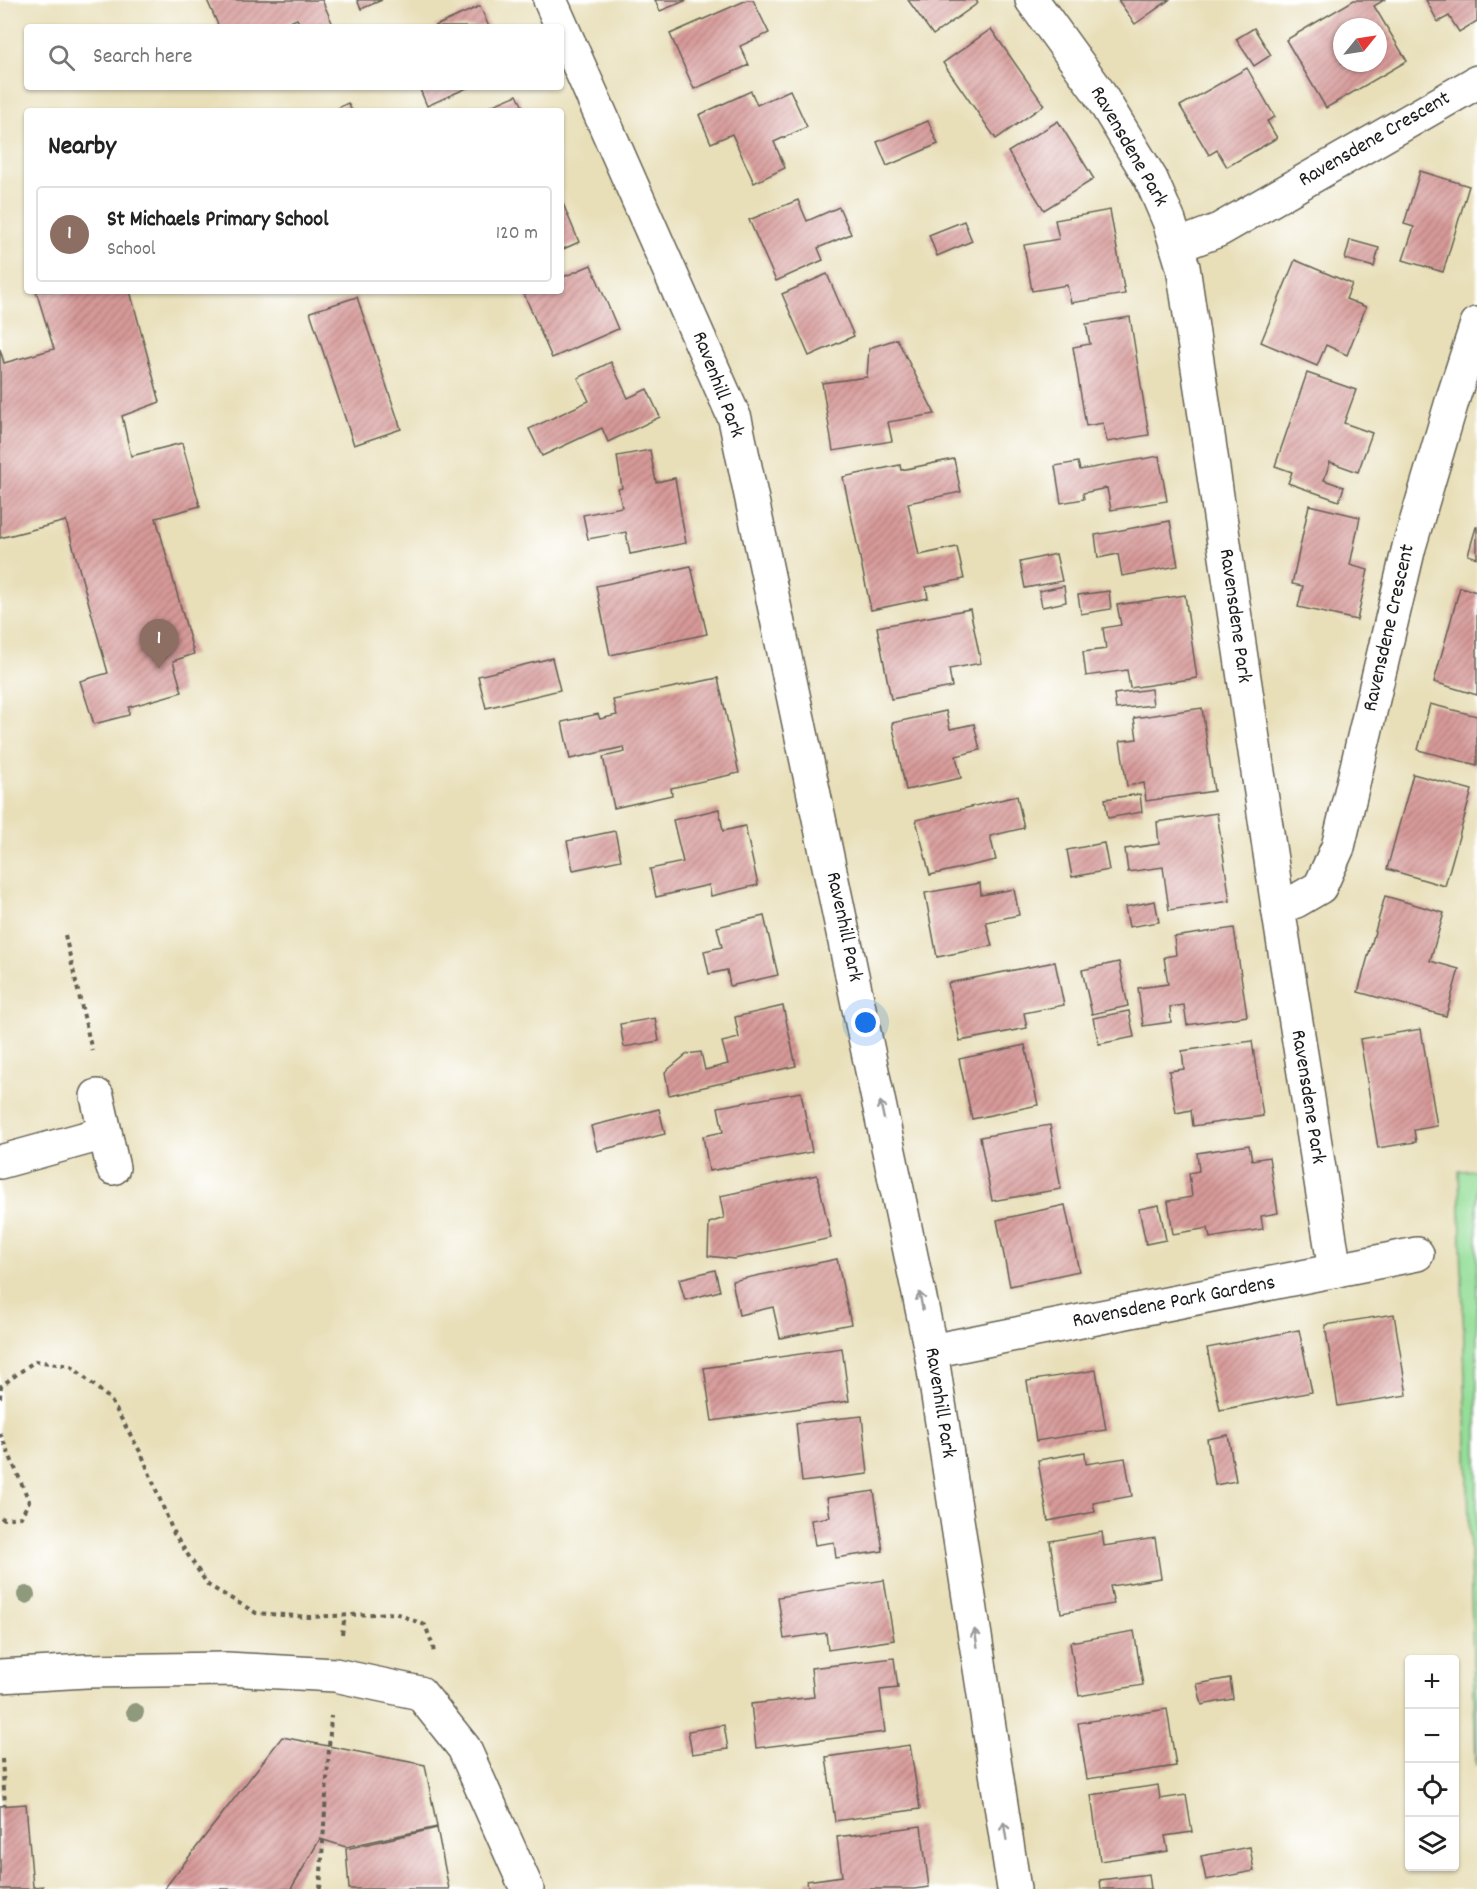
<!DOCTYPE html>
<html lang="en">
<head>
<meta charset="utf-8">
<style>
	:root { --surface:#fff; --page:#f6f6f6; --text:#222; --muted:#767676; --line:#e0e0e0; --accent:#1f6fb2 }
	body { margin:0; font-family:Dekko,sans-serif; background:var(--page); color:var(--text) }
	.controls { position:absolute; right:18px; bottom:18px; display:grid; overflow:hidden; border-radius:6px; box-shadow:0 2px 4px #0004 }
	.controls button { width:54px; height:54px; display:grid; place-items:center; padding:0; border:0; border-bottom:2px solid var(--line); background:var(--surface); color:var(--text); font:30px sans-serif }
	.compass { position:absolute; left:1333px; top:18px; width:54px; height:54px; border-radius:50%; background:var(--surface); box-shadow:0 2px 4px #0004; rotate:60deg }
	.you { position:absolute; left:866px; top:1023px; width:21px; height:21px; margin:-15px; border:4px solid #fff; border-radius:50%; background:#1a73e8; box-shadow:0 0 0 9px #1a73e833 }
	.badge { display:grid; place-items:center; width:39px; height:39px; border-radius:50%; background:var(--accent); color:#fff; font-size:20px; font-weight:700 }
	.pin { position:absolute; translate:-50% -50px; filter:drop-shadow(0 2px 3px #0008) }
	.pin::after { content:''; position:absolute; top:32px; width:21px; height:18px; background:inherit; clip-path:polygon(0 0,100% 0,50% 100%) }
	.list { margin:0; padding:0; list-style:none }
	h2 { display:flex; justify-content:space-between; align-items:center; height:78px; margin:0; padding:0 24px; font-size:26px }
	h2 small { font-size:20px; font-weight:400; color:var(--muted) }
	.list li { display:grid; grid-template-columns:39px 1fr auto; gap:18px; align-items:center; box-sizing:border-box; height:96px; margin:0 12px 12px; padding:0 12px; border:2px solid var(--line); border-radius:6px }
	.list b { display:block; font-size:22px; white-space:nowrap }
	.list p { margin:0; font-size:20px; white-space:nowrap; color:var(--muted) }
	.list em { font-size:20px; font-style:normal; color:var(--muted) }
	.icon { flex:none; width:33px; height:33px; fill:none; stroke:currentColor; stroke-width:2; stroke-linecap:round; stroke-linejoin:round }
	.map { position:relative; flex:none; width:1477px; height:1889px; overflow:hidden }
	.search { position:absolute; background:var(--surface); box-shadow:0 2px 4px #0004; left:24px; top:24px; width:540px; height:66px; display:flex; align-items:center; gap:15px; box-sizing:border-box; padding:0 21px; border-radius:6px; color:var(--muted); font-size:22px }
	.panel { position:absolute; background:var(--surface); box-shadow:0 2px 4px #0004; left:24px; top:108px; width:540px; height:186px; border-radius:6px }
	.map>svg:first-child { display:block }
	.garden { fill:#95de99; stroke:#587d5a; stroke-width:1.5 }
	.building { fill:url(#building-hatch); fill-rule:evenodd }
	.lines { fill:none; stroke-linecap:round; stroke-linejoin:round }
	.minor-casing { stroke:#636053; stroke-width:36 }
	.path { stroke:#636053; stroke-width:4; stroke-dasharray:4.5 4.5; stroke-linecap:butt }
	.minor { stroke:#fff; stroke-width:33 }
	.tree { fill:#8f997b }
	.oneway { stroke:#999 }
	.labels { text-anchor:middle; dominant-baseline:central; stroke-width:6; stroke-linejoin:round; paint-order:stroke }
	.street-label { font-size:21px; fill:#1c1c1c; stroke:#fff }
</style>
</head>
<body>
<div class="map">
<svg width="1477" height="1889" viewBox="0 0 1477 1889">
	<defs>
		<pattern id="building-hatch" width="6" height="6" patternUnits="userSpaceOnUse" patternTransform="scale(1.5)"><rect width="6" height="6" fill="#d79a99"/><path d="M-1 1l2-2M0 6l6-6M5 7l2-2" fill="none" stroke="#ae7d7c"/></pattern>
	</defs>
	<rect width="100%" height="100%" fill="#fff"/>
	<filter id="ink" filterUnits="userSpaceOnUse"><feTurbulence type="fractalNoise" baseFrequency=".0167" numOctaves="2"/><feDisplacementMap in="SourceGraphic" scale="12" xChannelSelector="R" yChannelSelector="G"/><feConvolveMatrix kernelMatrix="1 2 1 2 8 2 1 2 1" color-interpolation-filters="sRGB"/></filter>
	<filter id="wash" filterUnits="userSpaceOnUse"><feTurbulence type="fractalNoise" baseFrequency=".008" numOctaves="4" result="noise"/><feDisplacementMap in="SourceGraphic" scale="24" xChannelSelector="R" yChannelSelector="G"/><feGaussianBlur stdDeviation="1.35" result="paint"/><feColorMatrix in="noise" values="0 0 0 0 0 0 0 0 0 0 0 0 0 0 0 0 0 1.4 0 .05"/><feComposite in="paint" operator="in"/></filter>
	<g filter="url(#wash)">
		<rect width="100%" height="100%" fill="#e8dfb9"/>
		<path class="garden" d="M1477,1170V1765H1476L1459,1171Z"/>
		<g id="blocks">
			<g class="building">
				<path d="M207,0H322L334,27H301L297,19L278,27H219Z"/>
				<path d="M357,0H382L361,9Z"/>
				<path d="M655,0H687L660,11Z"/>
				<path d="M747,0H753L769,33L740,46L749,65L694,89L670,34Z"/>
				<path d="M908,0H976L978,3L933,35Z"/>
				<path d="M1118,0H1169L1135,24Z"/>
				<path d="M1354,0H1384L1374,6L1407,61L1326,108L1286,40ZM1342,27H1378V63H1342Z"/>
				<path d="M1426,0H1477V21L1459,32L1449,16L1438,22Z"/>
				<path d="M480,6L489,27H433Z"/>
				<path d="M1254,28L1271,55L1254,66L1236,39Z"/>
				<path d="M991,29L1044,105L996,139L943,63Z"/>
				<path d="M1247,68L1275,117L1267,121L1277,138L1227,167L1217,150L1209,155L1180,106Z"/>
				<path d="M419,87H469L427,106Z"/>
				<path d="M790,90L807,127L774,142L785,168L754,183L732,134L711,143L699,115L751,91L757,105Z"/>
				<path d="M517,95L525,111H479Z"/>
				<path d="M348,103L352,111H332Z"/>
				<path d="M928,121L938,144L887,166L877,142Z"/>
				<path d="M1058,121L1094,179L1044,210L1008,152Z"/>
				<path d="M1420,171L1469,186L1443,272L1403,260L1414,227L1404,224Z"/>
				<path d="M561,199L579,242L561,250Z"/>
				<path d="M798,200L807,221L839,207L851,234L818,248L823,260L776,281L749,220Z"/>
				<path d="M1110,210L1125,294L1071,303L1067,285L1032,291L1024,245L1059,239L1055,220Z"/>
				<path d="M964,221L972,241L937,256L929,235Z"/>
				<path d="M1350,240L1379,248L1374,267L1345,259Z"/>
				<path d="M1295,260L1352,284L1346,299L1366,307L1347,355L1326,345L1317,366L1261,342Z"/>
				<path d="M591,265L618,329L552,358L524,294L531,291H561V278Z"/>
				<path d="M827,274L854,336L809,356L782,294Z"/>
				<path d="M36,291H130L160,402L122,416L131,456L182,443L200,506L156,518L194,654L173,661L182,692L129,707V715L94,724L80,681L108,673L66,521L0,538V349L4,363L54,349Z"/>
				<path d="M357,297L401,429L354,445L310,312Z"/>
				<path d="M1130,317L1149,435L1107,442L1103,423L1086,426L1073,347L1090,344L1086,324Z"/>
				<path d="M897,339L935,414L888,422L892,441L833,451L822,383L867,377L869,348Z"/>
				<path d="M611,362L628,398L647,389L660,417L608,442L602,428L542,456L529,429L589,401L578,378Z"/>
				<path d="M1307,373L1356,390L1344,423L1372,433L1358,472L1330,462L1324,480L1344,487L1339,501L1288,483L1292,472L1275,466Z"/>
				<path d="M650,450L656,482L675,478L686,543L630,554L626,532L588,539L583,515L622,507L618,489L622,488L617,456Z"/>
				<path d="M1159,456L1167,501L1111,510L1107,488L1083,493L1084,499L1061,503L1055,466L1078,462L1080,470Z"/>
				<path d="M954,459L961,492L908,503L919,555L957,547L964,579L926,587L928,598L871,610L843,477L900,465L901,470Z"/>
				<path d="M1309,505L1360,517L1350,565L1368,570L1357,620L1298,607L1303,586L1292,584Z"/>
				<path d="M1170,521L1178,566L1122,576L1118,554L1098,558L1095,535Z"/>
				<path d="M1476,527H1477V558L1468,555Z"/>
				<path d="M1056,554L1062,581L1025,588L1020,562Z"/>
				<path d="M691,566L707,634L610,655L596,586Z"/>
				<path d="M1064,586L1066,602L1042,607L1039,591Z"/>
				<path d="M1460,587L1477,592V695L1434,682Z"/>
				<path d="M1109,591L1111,609L1081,614L1078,595Z"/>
				<path d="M1185,595L1197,678L1130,688L1127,670L1086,676L1083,652L1106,649L1103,628L1121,625L1117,605Z"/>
				<path d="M970,609L981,663L949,669L952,687L891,699L877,627Z"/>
				<path d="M552,658L560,690L486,708L478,676Z"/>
				<path d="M718,678L739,773L671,788L672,795L614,808L603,757L625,752L624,747L570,759L562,722L598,714L600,719L617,715L613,700Z"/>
				<path d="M1151,689L1153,705L1116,709L1114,694Z"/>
				<path d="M1430,704L1477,716V765L1418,750Z"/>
				<path d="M1202,708L1214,791L1146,801L1144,783L1127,786L1120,741L1137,739L1134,718Z"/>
				<path d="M946,711L950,729L974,724L980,750L956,756L961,778L906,790L892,723Z"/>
				<path d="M1413,774L1472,790L1445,886L1387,869Z"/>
				<path d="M1140,794L1142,812L1108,818L1105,799Z"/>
				<path d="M1017,796L1024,828L990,836L996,860L930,875L916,820Z"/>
				<path d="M719,809L723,831L745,826L758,885L711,896L709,885L656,897L650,869L683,862L673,820Z"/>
				<path d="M1217,813L1230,901L1169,910L1163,867L1128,872L1125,849L1159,844L1157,822Z"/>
				<path d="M615,831L621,860L573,870L567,841Z"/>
				<path d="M1104,843L1109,870L1072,877L1067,850Z"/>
				<path d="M980,883L981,895L1014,889L1019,915L986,922L992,946L937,957L925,893Z"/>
				<path d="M1385,896L1444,913L1430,961L1459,969L1446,1016L1358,992Z"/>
				<path d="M1155,901L1159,922L1129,927L1125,907Z"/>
				<path d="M764,916L778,975L730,986L727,970L709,974L704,951L722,947L717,927Z"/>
				<path d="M1234,928L1247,1016L1187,1025L1184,1005L1170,1007L1171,1022L1143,1026L1138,988L1168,984L1164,957L1176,955L1174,937Z"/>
				<path d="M1055,962L1064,1005L1024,1013L1027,1028L960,1041L948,983Z"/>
				<path d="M1119,962L1128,1006L1092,1014L1082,970Z"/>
				<path d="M783,1006L796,1066L669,1095L665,1072L687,1054L701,1052L705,1070L728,1064L722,1042L739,1038L735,1017Z"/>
				<path d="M1129,1011L1134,1037L1099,1044L1093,1018Z"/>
				<path d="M655,1018L659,1041L624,1047L620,1024Z"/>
				<path d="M1421,1029L1437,1126L1414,1130L1416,1142L1378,1148L1360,1039Z"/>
				<path d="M1252,1041L1263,1116L1193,1126L1191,1110L1176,1113L1169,1071L1184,1069L1182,1051Z"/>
				<path d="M1025,1045L1038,1105L972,1119L959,1059Z"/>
				<path d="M801,1092L812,1152L709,1171L703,1136L723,1132L718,1107Z"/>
				<path d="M659,1109L665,1134L597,1151L591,1126Z"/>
				<path d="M1050,1125L1061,1189L992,1201L980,1137Z"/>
				<path d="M1249,1145L1252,1160L1269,1157L1278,1213L1261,1216L1263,1229L1210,1238L1208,1228L1173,1234L1168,1201L1192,1197L1189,1173L1199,1171L1197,1153Z"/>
				<path d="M817,1175L831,1238L734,1259L708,1256L709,1223L724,1218L720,1196Z"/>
				<path d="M1065,1205L1079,1271L1010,1286L997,1220Z"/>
				<path d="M1159,1205L1166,1240L1146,1244L1139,1209Z"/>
				<path d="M837,1259L851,1324L780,1338L773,1307L739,1315L732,1281Z"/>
				<path d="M715,1270L720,1291L685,1300L679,1279Z"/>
				<path d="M1394,1314L1407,1395L1338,1406L1325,1325Z"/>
				<path d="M1299,1330L1312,1392L1220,1410L1207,1348Z"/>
				<path d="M842,1348L849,1401L712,1421L704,1368Z"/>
				<path d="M1096,1370L1106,1430L1036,1441L1027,1381Z"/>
				<path d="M862,1416L868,1474L802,1482L796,1423Z"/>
				<path d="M1228,1435L1236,1481L1215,1485L1207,1439Z"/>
				<path d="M1085,1452L1086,1464L1125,1458L1132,1496L1093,1503L1095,1512L1048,1521L1038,1460Z"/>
				<path d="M874,1491L883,1551L836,1558L834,1542L815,1545L811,1520L830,1517L827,1498Z"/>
				<path d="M1102,1532L1104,1546L1155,1538L1161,1578L1110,1586L1114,1604L1061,1613L1050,1541Z"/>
				<path d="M884,1580L894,1640L828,1650L826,1633L784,1639L778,1597Z"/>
				<path d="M1134,1631L1143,1685L1079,1696L1070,1642Z"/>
				<path d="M894,1658L898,1688L880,1690L885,1732L756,1748L751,1704L814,1697L811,1668Z"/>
				<path d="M1230,1678L1233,1699L1202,1705L1197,1684Z"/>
				<path d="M1167,1709L1176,1766L1087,1779L1078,1723Z"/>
				<path d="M724,1725L728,1749L692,1754L688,1731Z"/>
				<path d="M282,1737L425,1765L437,1827L346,1847L320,1839L291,1889H164Z"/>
				<path d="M910,1745L920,1809L835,1821L826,1757Z"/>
				<path d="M1158,1785L1160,1799L1186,1795L1192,1832L1165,1836L1168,1851L1100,1861L1091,1795Z"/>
				<path d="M26,1804L33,1887L43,1886V1889H0V1806Z"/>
				<path d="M921,1826L929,1887L914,1889H808L807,1881L842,1876L837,1837Z"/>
				<path d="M437,1828L449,1889H349L346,1849Z"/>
				<path d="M1250,1847L1254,1871L1206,1880L1201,1856Z"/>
				<path d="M1149,1874L1151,1889H1101L1100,1880Z"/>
			</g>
		</g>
	</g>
	<g filter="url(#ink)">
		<use href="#blocks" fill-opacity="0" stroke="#636053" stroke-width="1.5"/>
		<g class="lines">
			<defs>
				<g id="minor">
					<path d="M550,0L735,419L931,1351L1014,1889"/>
					<path d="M1032,0L1097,90L1151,179L1169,221L1183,267L1278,907L1335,1271"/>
					<path d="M1177,246L1219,230L1477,82"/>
					<path d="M1278,907L1296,901L1320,887L1338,847L1409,547L1453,398L1477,324"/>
					<path d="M97,1096L113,1168"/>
					<path d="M0,1162L105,1133"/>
					<path d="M931,1351L1417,1254"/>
					<path d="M0,1676L86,1671L227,1669L335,1675L420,1693L464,1748L527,1889"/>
				</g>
			</defs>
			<use href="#minor" class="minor-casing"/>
			<g class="path">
				<path d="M65,935L92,1051"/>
				<path d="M0,1398L1,1386L35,1361L71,1366L110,1399L142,1455L174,1534L208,1585L256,1613L310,1617L395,1613L425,1625L433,1646L434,1655"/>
				<path d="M0,1433L29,1501L21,1517L3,1519L0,1516"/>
				<path d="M342,1634L345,1615"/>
				<path d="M2,1759L5,1805"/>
				<path d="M320,1889L331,1716"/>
			</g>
			<use href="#minor" class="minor"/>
		</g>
		<g class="tree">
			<circle cx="26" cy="1595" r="9"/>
			<circle cx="135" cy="1712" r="9"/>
		</g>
		<defs><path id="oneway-shaft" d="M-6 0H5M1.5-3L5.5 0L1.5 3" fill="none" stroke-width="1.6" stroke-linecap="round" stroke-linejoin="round" transform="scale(1.5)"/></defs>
		<g class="oneway">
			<use href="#oneway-shaft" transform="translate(882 1110) rotate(-102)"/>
			<use href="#oneway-shaft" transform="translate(921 1301) rotate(-101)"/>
			<use href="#oneway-shaft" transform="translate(976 1638) rotate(-99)"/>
			<use href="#oneway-shaft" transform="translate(1005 1831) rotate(-99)"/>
		</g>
	</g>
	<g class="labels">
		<g class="street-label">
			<text transform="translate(1375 140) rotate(-30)">Ravensdene Crescent</text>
			<text transform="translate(1128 147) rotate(60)">Ravensdene Park</text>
			<text transform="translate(717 385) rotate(69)">Ravenhill Park</text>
			<text transform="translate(1234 616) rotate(82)">Ravensdene Park</text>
			<text transform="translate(1390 628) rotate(-77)">Ravensdene Crescent</text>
			<text transform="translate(843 927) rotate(78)">Ravenhill Park</text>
			<text transform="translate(1307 1097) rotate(81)">Ravensdene Park</text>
			<text transform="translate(1174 1303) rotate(-11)">Ravensdene Park Gardens</text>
			<text transform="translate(939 1403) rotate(81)">Ravenhill Park</text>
		</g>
	</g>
</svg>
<div class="controls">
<button>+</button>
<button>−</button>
<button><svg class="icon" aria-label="locate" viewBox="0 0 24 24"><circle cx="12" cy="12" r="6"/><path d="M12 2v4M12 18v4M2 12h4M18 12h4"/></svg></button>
<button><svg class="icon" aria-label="layers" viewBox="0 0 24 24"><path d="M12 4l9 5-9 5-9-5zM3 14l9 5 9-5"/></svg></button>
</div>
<svg class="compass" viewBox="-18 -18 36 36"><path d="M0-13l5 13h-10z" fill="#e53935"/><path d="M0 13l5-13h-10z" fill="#767676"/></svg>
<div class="you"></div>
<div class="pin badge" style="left:159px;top:669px;background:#8d6e63">1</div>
<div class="search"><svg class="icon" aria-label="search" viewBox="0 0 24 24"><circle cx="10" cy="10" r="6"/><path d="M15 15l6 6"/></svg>Search here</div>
<section class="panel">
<h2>Nearby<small></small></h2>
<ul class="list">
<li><span class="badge" style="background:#8d6e63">1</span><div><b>St Michaels Primary School</b><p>School</p></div><em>120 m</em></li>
</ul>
</section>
</div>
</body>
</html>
